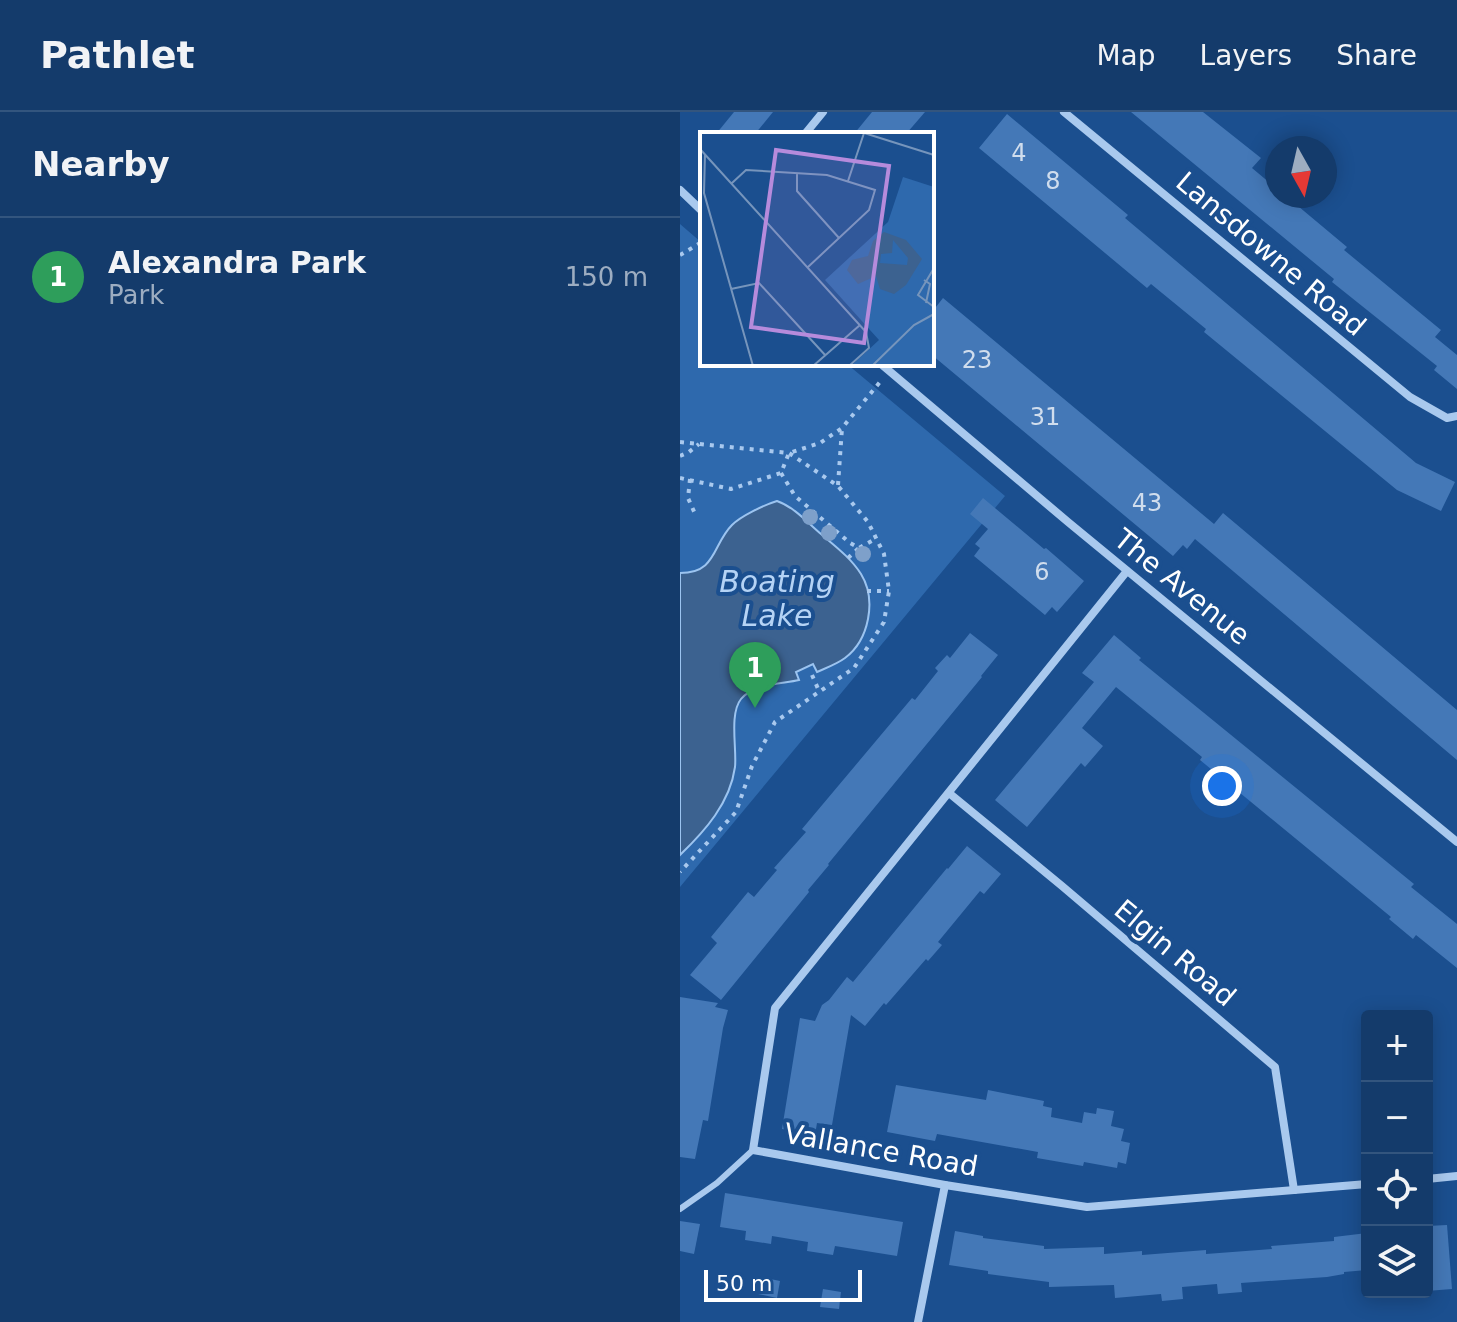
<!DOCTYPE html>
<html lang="en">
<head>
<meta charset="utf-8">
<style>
	:root { --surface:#143b6b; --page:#1d4271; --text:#f1f3f6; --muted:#9dadc1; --line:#33557e; --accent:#ffd166 }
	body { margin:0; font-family:"DejaVu Sans",sans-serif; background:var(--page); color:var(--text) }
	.controls { position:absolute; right:24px; bottom:24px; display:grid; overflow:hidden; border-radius:8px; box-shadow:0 4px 20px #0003 }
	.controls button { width:72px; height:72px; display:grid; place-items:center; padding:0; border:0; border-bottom:2px solid var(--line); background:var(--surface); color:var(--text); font:40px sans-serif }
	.compass { position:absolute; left:585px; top:24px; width:72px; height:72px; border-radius:50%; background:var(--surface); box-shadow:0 4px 20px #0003; rotate:172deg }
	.scale { position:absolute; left:24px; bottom:20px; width:158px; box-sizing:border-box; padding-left:8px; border:4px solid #fff; border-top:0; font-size:22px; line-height:28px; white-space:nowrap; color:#fff; -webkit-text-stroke:6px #1b4f8f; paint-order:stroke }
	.you { position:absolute; left:542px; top:674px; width:28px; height:28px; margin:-20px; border:6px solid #fff; border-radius:50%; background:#1a73e8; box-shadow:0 0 0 12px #1a73e833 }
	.badge { display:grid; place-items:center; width:52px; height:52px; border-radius:50%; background:var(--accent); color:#fff; font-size:26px; font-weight:700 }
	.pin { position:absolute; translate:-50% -66px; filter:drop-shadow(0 2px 4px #0008) }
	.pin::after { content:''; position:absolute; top:42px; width:28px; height:24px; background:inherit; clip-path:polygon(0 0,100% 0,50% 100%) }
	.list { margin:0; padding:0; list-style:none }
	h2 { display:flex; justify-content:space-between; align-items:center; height:104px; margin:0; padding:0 32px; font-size:34px }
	h2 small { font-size:26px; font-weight:400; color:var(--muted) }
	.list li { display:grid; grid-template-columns:52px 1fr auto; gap:24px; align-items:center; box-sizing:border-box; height:120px; padding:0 32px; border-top:2px solid var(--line) }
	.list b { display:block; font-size:30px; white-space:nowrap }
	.list p { margin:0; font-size:26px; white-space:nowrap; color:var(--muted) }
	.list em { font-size:26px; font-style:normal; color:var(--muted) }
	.icon { flex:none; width:44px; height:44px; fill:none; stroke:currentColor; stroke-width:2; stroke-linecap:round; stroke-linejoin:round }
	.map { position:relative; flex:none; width:777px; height:1210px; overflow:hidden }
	header { display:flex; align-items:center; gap:48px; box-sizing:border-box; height:112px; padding:0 40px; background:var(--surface); border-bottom:2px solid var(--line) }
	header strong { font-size:38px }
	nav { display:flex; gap:44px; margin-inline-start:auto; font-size:28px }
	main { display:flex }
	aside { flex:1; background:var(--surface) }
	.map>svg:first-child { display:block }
	.green { fill:#2e69ad }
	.water { fill:#3c6290; stroke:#9cc4f0; stroke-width:2 }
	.building { fill:#4478b7 }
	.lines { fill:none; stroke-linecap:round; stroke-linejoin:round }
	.path { stroke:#a9c9ee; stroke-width:4; stroke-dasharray:4 6; stroke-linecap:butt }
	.lane { stroke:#a9c9ee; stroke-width:6 }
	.street { stroke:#a9c9ee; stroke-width:8 }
	.tree { fill:#7ea0ca }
	.labels { text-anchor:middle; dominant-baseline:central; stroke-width:8; stroke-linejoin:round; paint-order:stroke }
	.number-label { font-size:24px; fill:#d0dded }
	.street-label { font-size:28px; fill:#fff; stroke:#1b4f8f }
	.water-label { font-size:30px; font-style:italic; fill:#b5d3f5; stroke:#1b4f8f }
	.inset-road { fill:none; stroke:#7695bc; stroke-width:2 }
	.view { fill:#b68bdc; fill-opacity:0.15; stroke:#b68bdc; stroke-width:4 }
	.inset-edge { fill:none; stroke:#fff; stroke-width:4 }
</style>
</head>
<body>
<header>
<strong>Pathlet</strong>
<nav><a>Map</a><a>Layers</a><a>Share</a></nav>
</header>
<main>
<aside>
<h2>Nearby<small></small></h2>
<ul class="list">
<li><span class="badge" style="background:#2e9e5b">1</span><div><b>Alexandra Park</b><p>Park</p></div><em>150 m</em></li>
</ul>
</aside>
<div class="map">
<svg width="777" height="1210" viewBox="0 0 777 1210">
	<rect width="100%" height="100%" fill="#1b4f8f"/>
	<path class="green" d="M0,112L22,131V252H167L325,384L0,775Z"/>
	<path class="water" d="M97,389C114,395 127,410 141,422C155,434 171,446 181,462C197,488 189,528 165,546C157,552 146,556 137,560L133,552L116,560L119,568C102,572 73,572 61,587C49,602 57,637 55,655C50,691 25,719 0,743V461C37,461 32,433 52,413C61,404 84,393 97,389Z"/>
	<g class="building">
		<path d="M54,0H93L75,22H36Z"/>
		<path d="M192,0H245L226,22H174Z"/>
		<path d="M451,0H523L581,46L572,56L597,77V84H606L667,135L664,138L761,218L755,225L777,243V277L754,258L757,254L652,170L654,167Z"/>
		<path d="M327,2L448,103L445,106L736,351L775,370L761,399L717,378L524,220L526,217L471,172L467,176L299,36Z"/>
		<path d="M263,186L534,412L543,401L777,598V648L515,427L507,437L503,433L493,444L252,243V200Z"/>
		<path d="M303,386L364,437L366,436L404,469L377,500L372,495L365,503L294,444L300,436L295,432L308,417L290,402Z"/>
		<path d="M290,521L318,543L301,564L302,565L148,752L149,753L128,778L129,780L41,888L10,863L37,831L31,825L68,780L74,785L97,758L94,756L126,720L122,717L232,586L235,588L258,559L255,556L267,543L270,546Z"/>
		<path d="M434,523L461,546L459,548L734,772L731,775L777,812V856L736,823L733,827L709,807L711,805L520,648L522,645L436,575L402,616L423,634L405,655L401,651L347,715L315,688L414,570L402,561Z"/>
		<path d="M287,734L321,762L304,782L300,779L258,830L262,833L248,849L246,847L206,893L204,891L185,914L171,903L152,1013L137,1011L135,1023L102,1017L120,906L135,909L142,893L149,888L167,865L173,870L267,756L268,757Z"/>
		<path d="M0,885L38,891L35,895L48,898L43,916L28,1009L23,1008L15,1047L0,1045Z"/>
		<path d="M216,973L306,988L308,978L364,989L363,994L372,996L371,1005L402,1011L404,1000L416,1002L417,996L434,999L431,1014L444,1017L441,1029L450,1031L446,1052L438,1050L437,1056L404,1050L403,1054L357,1046L358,1040L257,1022L255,1029L207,1020Z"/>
		<path d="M45,1081L223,1110L217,1144L155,1134L153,1143L127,1139L128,1130L92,1124L91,1132L65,1128L66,1119L40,1115Z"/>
		<path d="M0,1109L20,1112L14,1142L0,1139Z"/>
		<path d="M767,1113L772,1177L747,1179V1114Z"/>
		<path d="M275,1119L303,1124V1126L364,1134V1137L424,1135V1142L462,1139V1143L526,1138V1142L592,1137L591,1134L654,1129V1125L687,1121V1158L664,1160V1162L647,1165L561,1171L562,1180L538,1182L537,1172L502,1175L503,1187L482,1189L481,1182L435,1186L434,1173L369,1175V1170L308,1162V1159L269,1153Z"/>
		<path d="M81,1165L100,1169L97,1186L78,1182Z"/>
		<path d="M143,1177L161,1180L159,1197L140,1195Z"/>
	</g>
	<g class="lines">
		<g class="path">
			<path d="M0,143L22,130"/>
			<path d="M0,330L109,341L158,374L188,410L204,442L209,479L204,510L174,556L95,610L72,654L56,700L0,760"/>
			<path d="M0,344L9,340L19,332"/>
			<path d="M101,361L115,384L170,431L179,436L195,427"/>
			<path d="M0,366L51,377L101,361L109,341L140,331L162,316L200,270"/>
			<path d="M10,367L8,386L16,404"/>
			<path d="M158,373L162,316"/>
			<path d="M168,446L179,436"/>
			<path d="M187,479H209"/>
			<path d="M132,563L139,579"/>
		</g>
		<path class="lane" d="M0,1097L37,1071L73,1038"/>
		<g class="street">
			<path d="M384,0L730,285L767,306L777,304"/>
			<path d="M125,22L143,0"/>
			<path d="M0,78L22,99"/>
			<path d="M201,252L388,410L777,730"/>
			<path d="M447,459L95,896L73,1038L265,1073L407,1095L687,1072"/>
			<path d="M269,681L382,774L595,955L614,1078"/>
			<path d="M747,1067L777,1064"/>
			<path d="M238,1210L265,1073"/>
		</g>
	</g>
	<g class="tree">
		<circle cx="130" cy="405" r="8"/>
		<circle cx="149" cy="421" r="8"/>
		<circle cx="183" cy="442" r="8"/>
	</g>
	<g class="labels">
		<g class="number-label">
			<text x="339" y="41">4</text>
			<text x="373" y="69">8</text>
			<text x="297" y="248">23</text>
			<text x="365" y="305">31</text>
			<text x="467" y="391">43</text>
			<text x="362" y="460">6</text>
		</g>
		<g class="street-label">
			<text transform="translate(591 142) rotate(40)">Lansdowne Road</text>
			<text transform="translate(502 475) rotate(39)">The Avenue</text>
			<text transform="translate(495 841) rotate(40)">Elgin Road</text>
			<text transform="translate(201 1038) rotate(10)">Vallance Road</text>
		</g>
		<g class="water-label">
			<text x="97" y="469">Boating<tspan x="97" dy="34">Lake</tspan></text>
		</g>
	</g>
	<g transform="translate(20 20)">
		<rect width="234" height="234" fill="#1b4f8f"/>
		<path d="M203,45L234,55V234H151L179,208L125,148L188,90Z" fill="#2e69ad"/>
		<path d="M184,100L206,108L222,127L206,153L194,162L180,157L176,144L158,152L147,138L152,128L168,124L173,109ZM193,108L208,126L207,133L180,131L181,122L192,121Z" fill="#3c6290" fill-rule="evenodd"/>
		<path class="inset-road" d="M161,0L234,23M0,17L166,200L169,216L149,234M5,22L4,61L53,234M97,41V59L139,106M148,49L164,1M32,51L46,38L127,43L175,58L169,78L108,135M234,136L218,163L234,175M224,148L230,152L226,171M31,157L59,151L126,224M113,234L160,193M172,234L214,193L234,182"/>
		<path class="view" d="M76,18L189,34L164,211L51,195Z"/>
		<rect width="234" height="234" class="inset-edge"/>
	</g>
</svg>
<div class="controls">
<button>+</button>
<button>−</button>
<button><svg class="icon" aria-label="locate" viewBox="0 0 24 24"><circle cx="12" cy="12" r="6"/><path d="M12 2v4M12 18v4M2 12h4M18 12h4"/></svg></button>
<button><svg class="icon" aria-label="layers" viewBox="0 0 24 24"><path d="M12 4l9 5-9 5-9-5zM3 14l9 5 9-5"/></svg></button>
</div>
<svg class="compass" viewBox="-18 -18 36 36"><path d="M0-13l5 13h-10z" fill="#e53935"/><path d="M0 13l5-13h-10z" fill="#9dadc1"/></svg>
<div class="scale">50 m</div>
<div class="you"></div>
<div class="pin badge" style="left:75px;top:596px;background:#2e9e5b">1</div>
</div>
</main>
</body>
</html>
